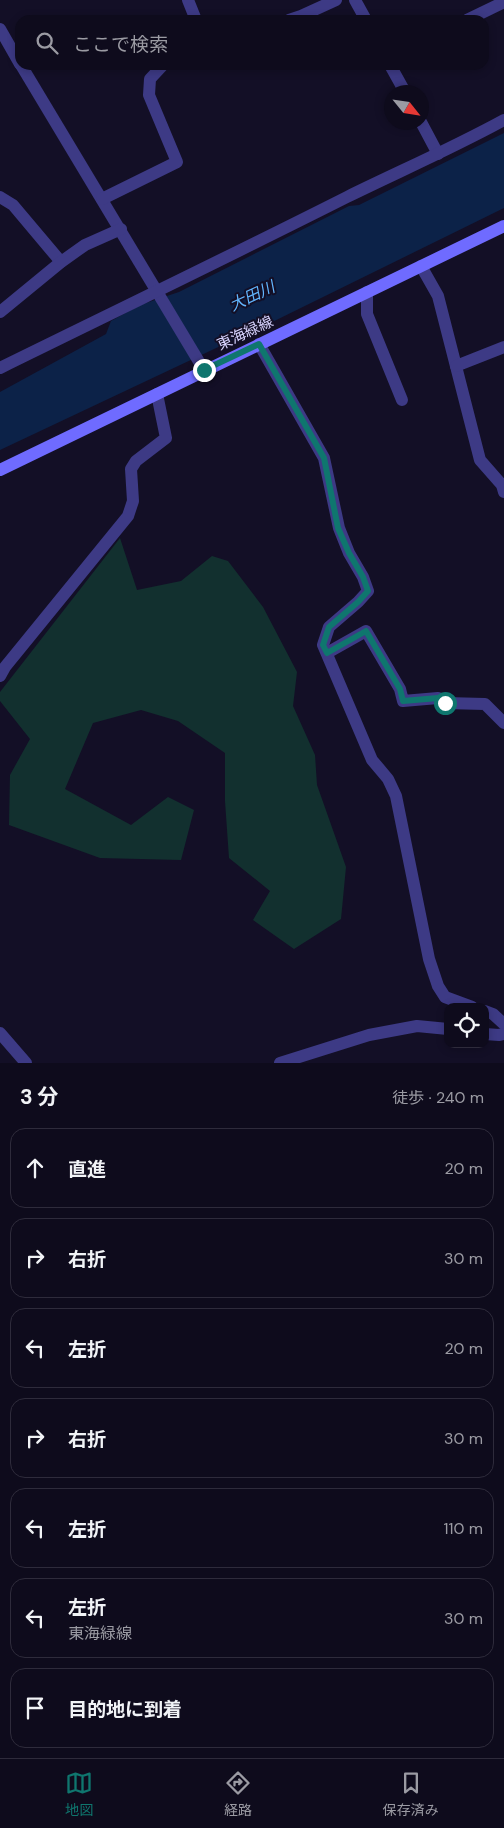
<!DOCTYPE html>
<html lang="ja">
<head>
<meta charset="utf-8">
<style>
	:root { --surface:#0e0b1c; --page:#171425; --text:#f1f3f6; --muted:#9b9ba3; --line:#2e2b3b; --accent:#0f766e }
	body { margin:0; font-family:"DM Sans","Noto Sans JP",sans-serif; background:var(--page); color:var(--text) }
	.controls { position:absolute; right:15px; bottom:15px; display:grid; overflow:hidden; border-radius:10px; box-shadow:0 2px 8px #0003 }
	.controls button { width:45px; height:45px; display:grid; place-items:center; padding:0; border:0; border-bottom:1px solid var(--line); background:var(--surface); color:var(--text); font:25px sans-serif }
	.compass { position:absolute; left:384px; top:85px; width:45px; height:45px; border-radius:50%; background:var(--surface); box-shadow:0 2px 8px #0003; rotate:120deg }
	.stop { position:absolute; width:15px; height:15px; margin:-11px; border:4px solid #0f766e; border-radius:50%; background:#fff }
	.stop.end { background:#0f766e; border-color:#fff; box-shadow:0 1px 5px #0008 }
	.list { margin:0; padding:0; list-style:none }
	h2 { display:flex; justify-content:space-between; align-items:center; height:65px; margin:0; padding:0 20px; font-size:21px }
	h2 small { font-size:16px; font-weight:400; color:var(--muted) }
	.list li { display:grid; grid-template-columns:32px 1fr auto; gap:15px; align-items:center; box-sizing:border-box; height:80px; margin:0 10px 10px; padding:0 10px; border:1px solid var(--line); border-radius:15px }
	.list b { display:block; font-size:19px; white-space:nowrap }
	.list p { margin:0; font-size:16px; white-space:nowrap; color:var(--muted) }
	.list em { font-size:16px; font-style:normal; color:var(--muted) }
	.icon { flex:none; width:28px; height:28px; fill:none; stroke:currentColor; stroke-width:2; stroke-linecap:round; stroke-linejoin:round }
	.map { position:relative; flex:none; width:504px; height:1063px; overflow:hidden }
	.search { position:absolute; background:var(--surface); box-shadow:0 2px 8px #0003; left:15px; right:15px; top:15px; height:55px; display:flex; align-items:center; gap:12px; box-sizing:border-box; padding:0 18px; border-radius:15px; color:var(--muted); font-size:19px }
	.sheet { height:695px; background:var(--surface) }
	nav { display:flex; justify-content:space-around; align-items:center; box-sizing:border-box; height:70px; border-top:1px solid var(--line); background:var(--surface); font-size:14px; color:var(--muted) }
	nav a { display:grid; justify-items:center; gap:2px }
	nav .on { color:var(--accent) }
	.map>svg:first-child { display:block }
	.green { fill:#12302f }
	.water { fill:#0c2248 }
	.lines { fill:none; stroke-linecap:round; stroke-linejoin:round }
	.street { stroke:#3d3a85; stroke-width:12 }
	.secondary { stroke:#6f6bff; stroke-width:12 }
	.route { stroke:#0f766e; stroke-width:6 }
	.labels { text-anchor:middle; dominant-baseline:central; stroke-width:4; stroke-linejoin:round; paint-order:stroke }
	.street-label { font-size:15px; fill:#d9d4ff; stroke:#130f26 }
	.water-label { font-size:16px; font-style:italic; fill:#62b6ff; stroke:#130f26 }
</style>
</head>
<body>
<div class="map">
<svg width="504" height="1063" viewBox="0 0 504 1063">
	<rect width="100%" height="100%" fill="#130f26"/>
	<path class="green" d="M120,538L137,590L181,581L212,556L228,561L263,607L297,672L293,706L315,755L317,785L346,867L341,919L294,949L253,920L270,891L229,858L225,801V753L178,721L141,710L93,723L65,789L131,825L168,797L194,810L181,860L100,858L9,825L10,775L30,739L0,701V692Z"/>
	<path class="water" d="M504,133V208L252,332L253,335L250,336L248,333L0,450V392L106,334L111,321L140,305L179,292L349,206L359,205Z"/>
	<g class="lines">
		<g class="street">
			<path d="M188,0L196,20"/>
			<path d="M355,0L366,20"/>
			<path d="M289,20L301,16L336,0"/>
			<path d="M467,20L504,2"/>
			<path d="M0,29L20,64"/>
			<path d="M21,65L204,370"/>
			<path d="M390,65L405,92"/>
			<path d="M421,122L438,154"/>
			<path d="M0,197L13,205L61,262"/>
			<path d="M102,199L177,162L149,95L150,79L163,65"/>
			<path d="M421,266L438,296L480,460L502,485L504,492"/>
			<path d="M367,292V314L402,400"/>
			<path d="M0,312L61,262L85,245L121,229"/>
			<path d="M259,344L324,458L339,528L349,553L363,577L368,591L358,602L329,627L323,645L372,760L388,779L396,796L429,959L438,986L445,997L472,1007"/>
			<path d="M456,366L504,347"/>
			<path d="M0,368C116,311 232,255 347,197C400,171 453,148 504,120"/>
			<path d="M327,653L366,631L400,689L403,701L438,698L445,703L485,704L504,723"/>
			<path d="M0,676L5,667L128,516L133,501L131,469L136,461L166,438L157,394"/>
			<path d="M485,1011L493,1014L504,1024"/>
			<path d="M0,1033L26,1063"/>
			<path d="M485,1034L499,1035L504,1034"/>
			<path d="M280,1063L369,1035L417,1026L448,1029"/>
		</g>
		<path class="secondary" d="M0,470L504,226"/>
	</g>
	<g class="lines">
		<path class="route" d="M204,370L259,344L324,458L338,528L349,553L363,577L368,591L358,602L329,627L323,645L327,653L366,631L400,689L403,701L438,698L445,703"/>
	</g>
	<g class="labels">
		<g class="street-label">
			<text transform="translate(245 333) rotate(-25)">東海緑線</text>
		</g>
		<g class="water-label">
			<text transform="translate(252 296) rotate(-25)">大田川</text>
		</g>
	</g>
</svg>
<div class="controls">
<button><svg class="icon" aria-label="locate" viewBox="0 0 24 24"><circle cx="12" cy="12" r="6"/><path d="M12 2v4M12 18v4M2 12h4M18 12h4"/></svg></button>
</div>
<svg class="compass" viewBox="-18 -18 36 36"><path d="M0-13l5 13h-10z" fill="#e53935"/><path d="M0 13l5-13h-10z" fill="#9b9ba3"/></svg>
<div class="stop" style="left:445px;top:703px"></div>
<div class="stop end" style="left:204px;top:370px"></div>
<div class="search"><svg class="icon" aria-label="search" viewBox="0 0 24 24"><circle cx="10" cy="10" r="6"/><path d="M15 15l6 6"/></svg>ここで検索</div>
</div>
<section class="sheet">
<h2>3 分<small>徒歩 · 240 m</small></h2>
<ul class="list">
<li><svg class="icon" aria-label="ahead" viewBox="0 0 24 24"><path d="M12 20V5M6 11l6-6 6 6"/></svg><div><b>直進</b></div><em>20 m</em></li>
<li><svg class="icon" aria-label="right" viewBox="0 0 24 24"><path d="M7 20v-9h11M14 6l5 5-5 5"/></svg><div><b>右折</b></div><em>30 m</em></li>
<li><svg class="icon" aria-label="left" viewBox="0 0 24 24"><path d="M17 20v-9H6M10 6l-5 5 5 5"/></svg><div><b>左折</b></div><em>20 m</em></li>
<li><svg class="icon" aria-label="right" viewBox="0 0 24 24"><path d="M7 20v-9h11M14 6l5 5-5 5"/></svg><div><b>右折</b></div><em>30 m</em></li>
<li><svg class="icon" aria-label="left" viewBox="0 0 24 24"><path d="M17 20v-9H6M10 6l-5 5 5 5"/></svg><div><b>左折</b></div><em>110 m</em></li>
<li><svg class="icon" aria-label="left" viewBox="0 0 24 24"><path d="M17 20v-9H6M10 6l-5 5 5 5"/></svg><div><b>左折</b><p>東海緑線</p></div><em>30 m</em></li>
<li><svg class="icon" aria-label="arrive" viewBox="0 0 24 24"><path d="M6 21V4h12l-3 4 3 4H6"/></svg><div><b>目的地に到着</b></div></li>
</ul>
</section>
<nav>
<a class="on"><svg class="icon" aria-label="map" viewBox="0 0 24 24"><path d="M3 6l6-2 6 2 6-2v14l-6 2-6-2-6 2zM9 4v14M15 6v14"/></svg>地図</a>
<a><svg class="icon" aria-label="directions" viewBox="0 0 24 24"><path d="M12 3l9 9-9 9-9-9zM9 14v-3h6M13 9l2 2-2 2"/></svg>経路</a>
<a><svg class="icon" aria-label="saved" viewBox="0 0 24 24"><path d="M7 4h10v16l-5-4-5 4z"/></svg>保存済み</a>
</nav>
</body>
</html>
